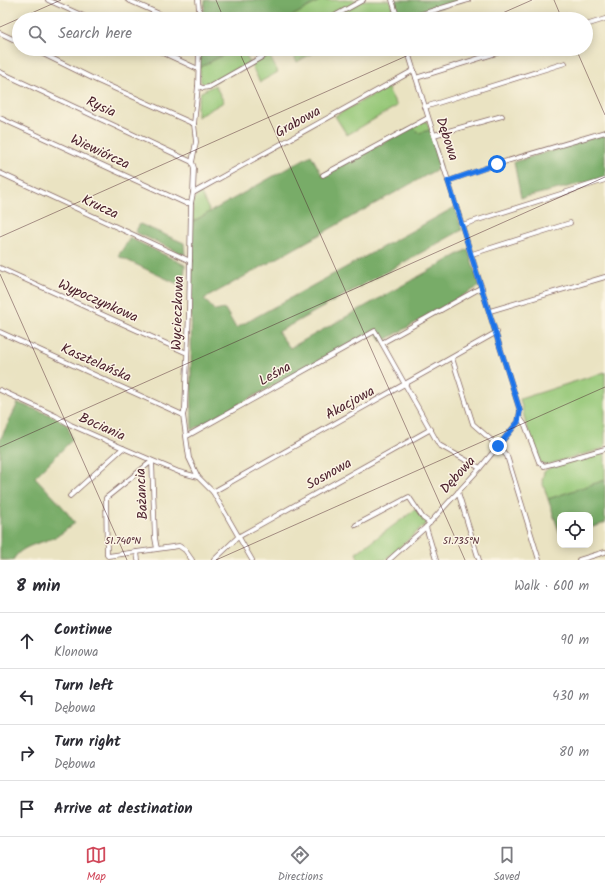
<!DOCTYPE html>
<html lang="en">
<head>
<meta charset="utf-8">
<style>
	:root { --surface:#fff; --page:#f7f7f7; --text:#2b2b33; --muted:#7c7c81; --line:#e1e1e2; --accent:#d1495b }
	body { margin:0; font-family:Kalam,sans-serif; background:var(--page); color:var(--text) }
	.controls { position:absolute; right:12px; bottom:12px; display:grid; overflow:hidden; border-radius:8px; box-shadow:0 2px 10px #0003 }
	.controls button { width:36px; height:36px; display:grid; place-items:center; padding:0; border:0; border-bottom:1px solid var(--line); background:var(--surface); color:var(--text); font:20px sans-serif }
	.stop { position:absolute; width:12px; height:12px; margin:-9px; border:3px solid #1a73e8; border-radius:50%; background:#fff }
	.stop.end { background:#1a73e8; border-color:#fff; box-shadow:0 1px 4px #0008 }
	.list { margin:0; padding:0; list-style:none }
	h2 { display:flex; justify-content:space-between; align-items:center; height:52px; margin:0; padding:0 16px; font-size:17px }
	h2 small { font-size:13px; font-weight:400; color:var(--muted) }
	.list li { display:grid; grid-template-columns:26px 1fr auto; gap:12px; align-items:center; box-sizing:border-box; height:56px; padding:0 16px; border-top:1px solid var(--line) }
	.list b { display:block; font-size:15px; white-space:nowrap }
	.list p { margin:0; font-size:13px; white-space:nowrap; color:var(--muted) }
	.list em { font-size:13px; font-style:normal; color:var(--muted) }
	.icon { flex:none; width:22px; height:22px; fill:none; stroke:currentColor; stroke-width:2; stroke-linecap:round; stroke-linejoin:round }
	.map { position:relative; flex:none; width:605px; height:560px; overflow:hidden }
	.search { position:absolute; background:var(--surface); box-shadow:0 2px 10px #0003; left:12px; right:12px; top:12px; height:44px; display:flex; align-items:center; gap:10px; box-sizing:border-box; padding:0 14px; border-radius:22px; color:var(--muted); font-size:15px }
	.sheet { height:276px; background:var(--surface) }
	nav { display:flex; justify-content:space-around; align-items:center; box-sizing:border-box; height:56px; border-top:1px solid var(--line); background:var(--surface); font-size:11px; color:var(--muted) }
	nav a { display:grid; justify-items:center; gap:2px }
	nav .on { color:var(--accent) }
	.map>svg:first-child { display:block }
	.green { fill:#96c878; stroke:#707452 }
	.forest { fill:#78ac68; stroke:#61664a }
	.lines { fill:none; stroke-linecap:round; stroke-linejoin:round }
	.minor-casing { stroke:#826460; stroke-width:5.5 }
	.minor { stroke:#fff; stroke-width:4 }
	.route { stroke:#1a73e8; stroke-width:5 }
	.ticks { fill:none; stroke:#4a1f2b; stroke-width:1; stroke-opacity:0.45 }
	.labels { text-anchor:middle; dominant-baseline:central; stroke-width:3; stroke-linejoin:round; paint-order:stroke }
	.street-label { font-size:14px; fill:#4a1f2b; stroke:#fcf5e5 }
	.ticks-label { font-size:10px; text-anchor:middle; fill:#4a1f2b; stroke:#fcf5e5; stroke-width:3; stroke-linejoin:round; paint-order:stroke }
</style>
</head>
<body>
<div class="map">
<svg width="605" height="560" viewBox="0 0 605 560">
	<rect width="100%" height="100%" fill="#fcf5e5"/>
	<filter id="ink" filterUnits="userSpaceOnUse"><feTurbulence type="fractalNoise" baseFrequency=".025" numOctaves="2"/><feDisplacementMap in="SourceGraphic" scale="8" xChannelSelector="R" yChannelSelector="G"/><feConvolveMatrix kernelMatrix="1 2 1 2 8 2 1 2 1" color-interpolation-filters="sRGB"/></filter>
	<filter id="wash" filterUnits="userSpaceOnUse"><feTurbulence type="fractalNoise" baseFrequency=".012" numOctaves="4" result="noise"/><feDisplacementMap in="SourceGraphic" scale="16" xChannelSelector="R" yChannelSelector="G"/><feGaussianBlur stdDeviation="0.9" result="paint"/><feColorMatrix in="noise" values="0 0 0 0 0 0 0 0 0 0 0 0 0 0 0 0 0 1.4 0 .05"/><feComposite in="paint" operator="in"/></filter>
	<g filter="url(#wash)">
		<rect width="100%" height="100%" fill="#eae3c2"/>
		<g class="green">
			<path d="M321,0H390L393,9L374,19H287Z"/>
			<path d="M234,49H242L250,63L210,84L206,85L201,82L199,68Z"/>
			<path d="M290,49H313L314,52L297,62Z"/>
			<path d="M269,55L278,72L260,82L251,65Z"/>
			<path d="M215,85L224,102L197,117V105L201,92Z"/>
			<path d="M387,87L397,106L347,135L335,116Z"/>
			<path d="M426,120L430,130L419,133L413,127Z"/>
			<path d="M200,192L210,212L192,222L193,200Z"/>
			<path d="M605,372V448L546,465L540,462L526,424L520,399Z"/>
			<path d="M605,450V480L548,499L542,481L544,472L549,468Z"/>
			<path d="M416,509L427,523L385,560H359L356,553Z"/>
		</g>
		<g class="forest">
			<path d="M205,0H321L287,19H203Z"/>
			<path d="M394,0H465L403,19H399Z"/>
			<path d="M201,49H234L199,68Z"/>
			<path d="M413,127L419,133L430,130L441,167L204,299L215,311L225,309L236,328L455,207L462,230L278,332L290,348L468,249L479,284L478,287L382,342L375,330L192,430L191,376L192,222L311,155L322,175Z"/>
			<path d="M605,134V178L521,198L514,162Z"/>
			<path d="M140,224L184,243L185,255L135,232Z"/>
			<path d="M130,238L185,265L184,287L118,256Z"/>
			<path d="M18,403L56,417L68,426L72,440L35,477L62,506L75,523C69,527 63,533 57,536C42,544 22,544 13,560H0V440Z"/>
			<path d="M605,480V523L590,528V515H560V534L548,499Z"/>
		</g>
	</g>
	<g filter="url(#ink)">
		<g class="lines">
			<defs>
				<g id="minor">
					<path d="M48,0L90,19"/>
					<path d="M128,0L171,19"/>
					<path d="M198,0L200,19"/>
					<path d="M392,0L398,19"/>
					<path d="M329,19L363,0"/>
					<path d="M405,19L468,0"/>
					<path d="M586,25L605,19"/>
					<path d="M0,33L19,42"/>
					<path d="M33,49L98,81L194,124"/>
					<path d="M155,49L198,69"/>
					<path d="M199,49L198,86L194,124L196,142L192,162L194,168L193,193L191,203L189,312L185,408L183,415L189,458L198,477L213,492L252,560"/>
					<path d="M0,72L192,162"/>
					<path d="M416,78L509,49"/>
					<path d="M198,86L203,88L209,87L276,49"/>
					<path d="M425,107L565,63"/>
					<path d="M0,118L185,203H191"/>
					<path d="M434,135L502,116"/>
					<path d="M0,173L190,261"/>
					<path d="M323,175L428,118"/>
					<path d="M448,181L497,164L605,132"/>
					<path d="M193,193L414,70"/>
					<path d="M462,225L605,180"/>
					<path d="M472,254L570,223"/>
					<path d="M0,268L187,353"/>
					<path d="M490,311L605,277"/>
					<path d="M0,332L183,415"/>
					<path d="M382,343L482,287"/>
					<path d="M452,358L473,424L498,446L507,456L539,560"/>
					<path d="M0,390L56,416L71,425L123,448L179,472L198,477"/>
					<path d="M520,418L525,425L539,462L544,466L605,449"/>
					<path d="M187,436L375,331L439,445L480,468"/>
					<path d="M213,492L497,332"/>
					<path d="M458,492L479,560"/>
					<path d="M70,496L123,448"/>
					<path d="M356,525L409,497L423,518L430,523"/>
					<path d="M426,527L436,560"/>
					<path d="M157,549L155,538L152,461L106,498L107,555L108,556L179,546L185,550L192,560"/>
					<path d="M137,552L138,560"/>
					<path d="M214,560L238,537L431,429"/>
					<path d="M389,560L426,527L480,468L518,422L520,411L407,49"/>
					<path d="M579,560L605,552"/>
				</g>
			</defs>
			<use href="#minor" class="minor-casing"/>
			<use href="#minor" class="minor"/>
		</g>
	</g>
	<g class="lines" filter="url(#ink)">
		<path class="route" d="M497,164L448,181L520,411L518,422L498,446"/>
	</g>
	<path class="ticks" d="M216,0L224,19M554,0L562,19M489,19L532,0M0,27L61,0M238,49L465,560M576,49L605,115M0,237L422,49M0,274L127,560M0,447L605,177M216,560L605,387"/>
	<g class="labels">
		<g class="street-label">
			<text transform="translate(101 107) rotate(25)">Rysia</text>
			<text transform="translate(298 122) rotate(-29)">Grabowa</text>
			<text transform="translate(447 139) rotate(72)">Dębowa</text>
			<text transform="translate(100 152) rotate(25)">Wiewiórcza</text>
			<text transform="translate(100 207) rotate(25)">Krucza</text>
			<text transform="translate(98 301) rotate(24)">Wypoczynkowa</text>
			<text transform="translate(178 313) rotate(-88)">Wycieczkowa</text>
			<text transform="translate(96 363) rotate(24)">Kasztelańska</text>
			<text transform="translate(275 374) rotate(-29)">Leśna</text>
			<text transform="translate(350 403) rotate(-29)">Akacjowa</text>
			<text transform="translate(102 427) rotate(24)">Bociania</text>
			<text transform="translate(329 474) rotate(-29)">Sosnowa</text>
			<text transform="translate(458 475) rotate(-48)">Dębowa</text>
			<text transform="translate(142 494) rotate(-93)">Bażancia</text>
		</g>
	</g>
	<g class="ticks-label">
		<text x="123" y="544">51.740°N</text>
		<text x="461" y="544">51.735°N</text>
	</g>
</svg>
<div class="controls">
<button><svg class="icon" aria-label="locate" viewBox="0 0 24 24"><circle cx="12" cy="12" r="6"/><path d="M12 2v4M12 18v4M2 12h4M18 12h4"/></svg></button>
</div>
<div class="stop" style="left:497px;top:164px"></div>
<div class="stop end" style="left:498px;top:446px"></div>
<div class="search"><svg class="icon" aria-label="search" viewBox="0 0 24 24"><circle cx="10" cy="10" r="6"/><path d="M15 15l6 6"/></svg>Search here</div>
</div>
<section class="sheet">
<h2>8 min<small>Walk · 600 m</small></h2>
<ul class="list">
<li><svg class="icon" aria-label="ahead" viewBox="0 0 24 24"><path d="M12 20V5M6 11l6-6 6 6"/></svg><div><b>Continue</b><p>Klonowa</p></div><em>90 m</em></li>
<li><svg class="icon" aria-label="left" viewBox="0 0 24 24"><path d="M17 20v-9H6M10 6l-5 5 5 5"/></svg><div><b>Turn left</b><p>Dębowa</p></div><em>430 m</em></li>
<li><svg class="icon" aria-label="right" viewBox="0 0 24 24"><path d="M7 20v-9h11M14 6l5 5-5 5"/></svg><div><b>Turn right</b><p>Dębowa</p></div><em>80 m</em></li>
<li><svg class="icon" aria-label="arrive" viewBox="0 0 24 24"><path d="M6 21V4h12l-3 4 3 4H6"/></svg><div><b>Arrive at destination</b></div></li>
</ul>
</section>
<nav>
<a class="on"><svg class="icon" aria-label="map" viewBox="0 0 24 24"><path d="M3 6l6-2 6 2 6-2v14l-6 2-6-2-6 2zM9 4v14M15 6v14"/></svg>Map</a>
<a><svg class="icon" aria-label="directions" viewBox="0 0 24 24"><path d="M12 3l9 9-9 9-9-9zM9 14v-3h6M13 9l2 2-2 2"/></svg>Directions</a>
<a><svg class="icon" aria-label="saved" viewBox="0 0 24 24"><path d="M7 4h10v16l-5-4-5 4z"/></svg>Saved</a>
</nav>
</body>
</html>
